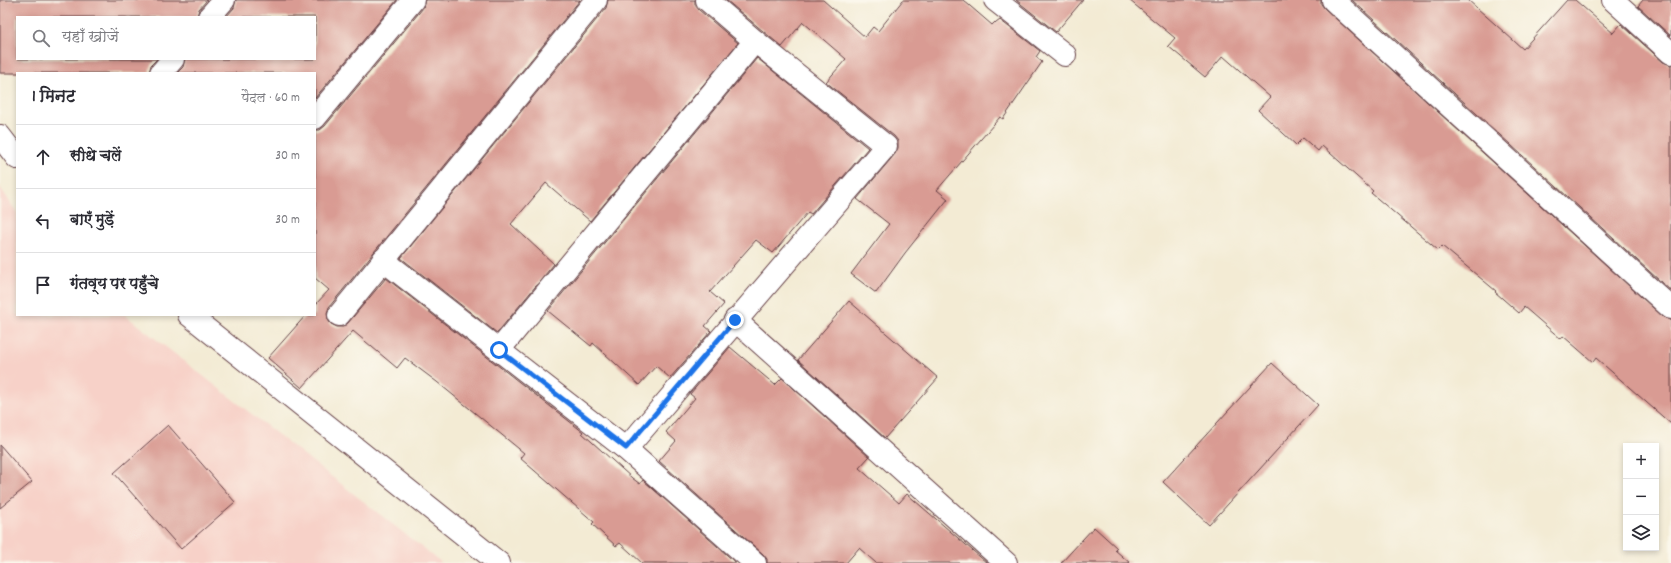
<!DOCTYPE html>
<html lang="hi">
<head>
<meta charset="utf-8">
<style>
	:root { --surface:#fff; --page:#f7f7f7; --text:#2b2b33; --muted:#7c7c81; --line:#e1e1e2 }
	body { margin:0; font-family:Dekko,"Playpen Sans Deva",sans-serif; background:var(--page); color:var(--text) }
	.controls { position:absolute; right:12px; bottom:12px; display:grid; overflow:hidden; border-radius:0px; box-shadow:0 2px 6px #0003 }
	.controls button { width:36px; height:36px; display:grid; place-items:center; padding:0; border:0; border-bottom:1px solid var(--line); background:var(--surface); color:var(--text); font:20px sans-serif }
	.stop { position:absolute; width:12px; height:12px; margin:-9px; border:3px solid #1a73e8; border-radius:50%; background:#fff }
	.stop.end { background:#1a73e8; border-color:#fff; box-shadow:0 1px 4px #0008 }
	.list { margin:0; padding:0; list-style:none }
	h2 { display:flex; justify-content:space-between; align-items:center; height:52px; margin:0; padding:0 16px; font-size:17px }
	h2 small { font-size:13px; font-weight:400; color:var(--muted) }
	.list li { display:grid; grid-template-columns:26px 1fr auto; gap:12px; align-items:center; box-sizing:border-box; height:64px; padding:0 16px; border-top:1px solid var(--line) }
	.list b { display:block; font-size:15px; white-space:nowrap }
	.list em { font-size:13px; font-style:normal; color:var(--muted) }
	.icon { flex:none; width:22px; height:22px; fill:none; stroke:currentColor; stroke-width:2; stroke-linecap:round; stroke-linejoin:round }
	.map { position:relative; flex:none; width:1671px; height:563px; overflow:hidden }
	.search { position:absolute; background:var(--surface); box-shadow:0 2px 6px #0003; left:16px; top:16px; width:300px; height:44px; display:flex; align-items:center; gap:10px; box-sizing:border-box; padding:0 14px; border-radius:0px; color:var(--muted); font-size:15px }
	.panel { position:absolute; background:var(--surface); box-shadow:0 2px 6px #0003; left:16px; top:72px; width:300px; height:244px; border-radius:0px }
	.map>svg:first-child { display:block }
	.built { fill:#f7d1c8 }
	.building { fill:#d99b93 }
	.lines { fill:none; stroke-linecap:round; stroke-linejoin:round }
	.minor-casing { stroke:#633e44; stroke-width:24 }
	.minor { stroke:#fff; stroke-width:22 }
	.route { stroke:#1a73e8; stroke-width:5 }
</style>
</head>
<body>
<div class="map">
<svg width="1671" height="563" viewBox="0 0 1671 563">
	<rect width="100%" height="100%" fill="#fbf7ec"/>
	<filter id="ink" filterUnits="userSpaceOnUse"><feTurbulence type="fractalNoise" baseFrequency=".025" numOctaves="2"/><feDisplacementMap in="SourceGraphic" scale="8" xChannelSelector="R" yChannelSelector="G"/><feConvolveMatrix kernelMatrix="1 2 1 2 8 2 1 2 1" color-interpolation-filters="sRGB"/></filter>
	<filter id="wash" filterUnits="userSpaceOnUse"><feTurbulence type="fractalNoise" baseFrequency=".012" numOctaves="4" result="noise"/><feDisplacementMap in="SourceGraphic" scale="16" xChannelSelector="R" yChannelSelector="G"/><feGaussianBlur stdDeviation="0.9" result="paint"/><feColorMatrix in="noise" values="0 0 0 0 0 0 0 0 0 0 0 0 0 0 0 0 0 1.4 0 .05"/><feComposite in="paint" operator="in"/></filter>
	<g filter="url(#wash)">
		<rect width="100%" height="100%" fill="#f3ebd4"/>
		<path class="built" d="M0,187L17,213V315H125L442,563H0Z"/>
		<g id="blocks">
			<g class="building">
				<path d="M0,0H207L199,9L197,17H17V59H157L151,65L149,73H0Z"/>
				<path d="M236,0H397L315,98V73H177L183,67L185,59H315V17H226L234,8Z"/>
				<path d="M425,0H580L329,307L327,313L328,320L331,324L337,327H343L348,323L386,278L583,432L582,433L632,478L640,484L643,480L736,563H642L620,543L616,546L592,524L594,522L520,458L524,453L437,382L405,358L397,368L353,331L302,388L268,358L306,315H315V305L329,290L315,278V130H320L325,126L423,8Z"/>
				<path d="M608,0H695V5L699,10L738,43L590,221L546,183L511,224L554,264L497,333L401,258L606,8Z"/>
				<path d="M726,0H823L865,37L873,27L878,31L903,0H963L992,25L995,22L996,23L1000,20L1040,51L1036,57L1042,62L1003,119L1000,117L937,190L948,199L905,253L876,293L851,274L889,224L857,199L895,154L898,148V141L894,136L826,82L846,59L803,22L782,47Z"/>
				<path d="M1016,0H1083L1056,32Z"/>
				<path d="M1129,0H1321V4L1325,9L1663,317L1671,320V424L1596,358L1593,362L1563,336L1561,339L1524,307L1519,313L1495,292L1496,291L1442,246L1438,250L1371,193L1373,191L1322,146L1318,151L1303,138L1296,145L1258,110L1270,97L1223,56L1205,77L1168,46L1175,38Z"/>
				<path d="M1352,0H1468L1523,49L1567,0H1575L1613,33L1621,24L1663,62L1671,65V291Z"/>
				<path d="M1643,0H1671V36L1638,6Z"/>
				<path d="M757,58L868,148L811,214L808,212L773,253L756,240L710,292L724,304L705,326L711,331L670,378L656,366L639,385L593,343L591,346L548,311Z"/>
				<path d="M849,301L938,378L885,438L798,360Z"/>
				<path d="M730,347L775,385L782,378L869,457L859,468L899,503L907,494L987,563H876L859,548L846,563H767V559L763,554L659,461L676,441L666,432L695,398L690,394Z"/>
				<path d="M1272,363L1318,405L1209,525L1163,482Z"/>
				<path d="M168,425L235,502L181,549L114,473Z"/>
				<path d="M0,445L32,482L0,508Z"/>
				<path d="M1094,527L1117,548L1115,550L1130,563H1061Z"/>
			</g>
		</g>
	</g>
	<g filter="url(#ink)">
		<use href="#blocks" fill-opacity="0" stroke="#633e44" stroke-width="1"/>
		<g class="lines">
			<defs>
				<g id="minor">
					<path d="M995,0L1065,55"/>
					<path d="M1333,0L1671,308"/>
					<path d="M1613,0L1671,53"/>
					<path d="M209,17L224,0"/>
					<path d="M161,73L173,59"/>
					<path d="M315,118L413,0"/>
					<path d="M0,136L17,158"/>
					<path d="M383,260L626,449L755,563"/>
					<path d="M189,315L499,563"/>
					<path d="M339,315L596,0"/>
					<path d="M735,320L1006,563"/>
					<path d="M499,350L755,41"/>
					<path d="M626,449L886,146L755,41L707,0"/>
				</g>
			</defs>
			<use href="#minor" class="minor-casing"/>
			<use href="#minor" class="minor"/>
		</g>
	</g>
	<g class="lines" filter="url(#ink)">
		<path class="route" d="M499,350L626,448L735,320"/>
	</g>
</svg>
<div class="controls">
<button>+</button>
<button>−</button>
<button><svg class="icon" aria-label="layers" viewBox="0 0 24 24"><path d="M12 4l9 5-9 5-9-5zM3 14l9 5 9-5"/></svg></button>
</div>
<div class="stop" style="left:499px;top:350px"></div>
<div class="stop end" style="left:735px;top:320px"></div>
<div class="search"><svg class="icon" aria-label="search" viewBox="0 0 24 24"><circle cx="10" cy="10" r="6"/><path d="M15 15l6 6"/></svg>यहाँ खोजें</div>
<section class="panel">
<h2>1 मिनट<small>पैदल · 60 m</small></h2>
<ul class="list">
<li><svg class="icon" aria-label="ahead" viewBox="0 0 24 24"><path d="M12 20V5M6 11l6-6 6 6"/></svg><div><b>सीधे चलें</b></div><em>30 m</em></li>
<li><svg class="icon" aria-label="left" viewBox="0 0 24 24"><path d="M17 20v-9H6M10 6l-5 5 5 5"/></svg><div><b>बाएँ मुड़ें</b></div><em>30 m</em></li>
<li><svg class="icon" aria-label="arrive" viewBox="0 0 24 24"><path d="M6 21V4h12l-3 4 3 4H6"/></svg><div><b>गंतव्य पर पहुँचे</b></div></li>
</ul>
</section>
</div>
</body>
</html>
